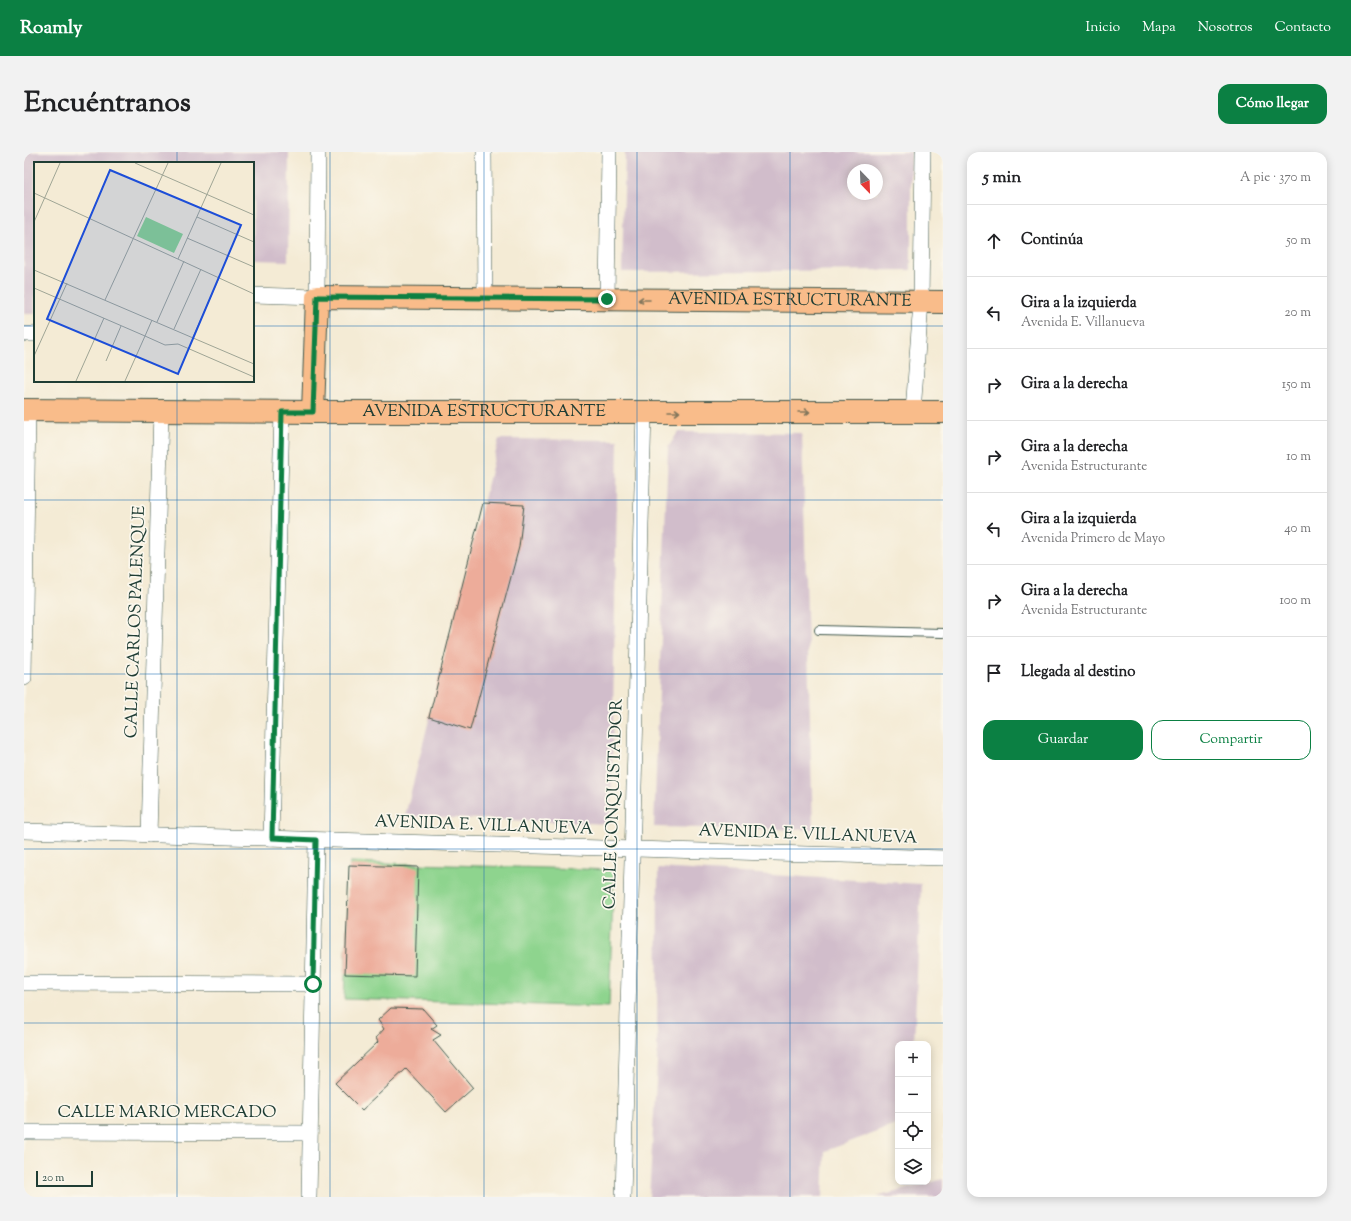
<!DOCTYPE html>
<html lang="es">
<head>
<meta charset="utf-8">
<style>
	:root { --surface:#fff; --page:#f2f2f2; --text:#202124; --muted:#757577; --line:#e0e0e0; --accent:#0b8043 }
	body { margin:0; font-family:"Sorts Mill Goudy",serif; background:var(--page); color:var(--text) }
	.controls { position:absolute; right:12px; bottom:12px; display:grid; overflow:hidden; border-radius:8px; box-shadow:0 2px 10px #0003 }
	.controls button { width:36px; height:36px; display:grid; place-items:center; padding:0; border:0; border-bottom:1px solid var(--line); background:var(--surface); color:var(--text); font:20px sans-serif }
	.compass { position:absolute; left:823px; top:12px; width:36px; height:36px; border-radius:50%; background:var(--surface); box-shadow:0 2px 10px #0003; rotate:157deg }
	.scale { position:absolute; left:12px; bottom:10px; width:57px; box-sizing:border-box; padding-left:4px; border:2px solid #1f3d34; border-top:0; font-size:11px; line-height:14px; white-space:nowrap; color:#1f3d34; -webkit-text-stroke:3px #fbf7ec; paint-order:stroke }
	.stop { position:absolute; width:12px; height:12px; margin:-9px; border:3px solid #0b8043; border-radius:50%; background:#fff }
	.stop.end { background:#0b8043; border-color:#fff; box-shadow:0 1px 4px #0008 }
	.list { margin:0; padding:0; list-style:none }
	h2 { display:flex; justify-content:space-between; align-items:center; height:52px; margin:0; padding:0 16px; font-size:17px }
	h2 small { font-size:13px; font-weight:400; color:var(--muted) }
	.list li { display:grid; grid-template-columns:26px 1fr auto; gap:12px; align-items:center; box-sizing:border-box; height:72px; padding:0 16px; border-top:1px solid var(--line) }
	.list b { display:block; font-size:15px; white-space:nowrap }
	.list p { margin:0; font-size:13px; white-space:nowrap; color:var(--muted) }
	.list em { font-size:13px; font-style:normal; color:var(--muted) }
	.actions { display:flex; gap:8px; padding:12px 16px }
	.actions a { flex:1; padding:9px 0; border:1px solid var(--accent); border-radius:12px; text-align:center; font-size:14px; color:var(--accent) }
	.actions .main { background:var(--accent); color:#fff }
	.icon { flex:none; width:22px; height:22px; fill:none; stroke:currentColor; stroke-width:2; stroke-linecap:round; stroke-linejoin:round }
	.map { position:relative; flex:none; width:919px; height:1045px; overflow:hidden; border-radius:12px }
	header { display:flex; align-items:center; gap:24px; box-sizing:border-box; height:56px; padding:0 20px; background:var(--accent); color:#fff }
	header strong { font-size:19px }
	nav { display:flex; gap:22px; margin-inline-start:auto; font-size:14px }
	.intro { display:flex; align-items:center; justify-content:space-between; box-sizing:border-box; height:96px; padding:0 24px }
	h1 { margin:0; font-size:28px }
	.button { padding:10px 18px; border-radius:12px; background:var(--accent); color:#fff; font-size:14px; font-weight:700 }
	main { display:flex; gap:24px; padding:0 24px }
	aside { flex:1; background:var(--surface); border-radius:12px; box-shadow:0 2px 10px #0003 }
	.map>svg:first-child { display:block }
	.industrial { fill:#d1bdcb; fill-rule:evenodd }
	.green { fill:#8ed48e; stroke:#568861 }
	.building { fill:#edac9a }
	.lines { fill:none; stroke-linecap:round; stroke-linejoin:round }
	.service-casing { stroke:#3f574c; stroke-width:10 }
	.minor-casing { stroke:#3f574c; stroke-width:16 }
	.primary-casing { stroke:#3f574c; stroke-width:24 }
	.service { stroke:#fff; stroke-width:8 }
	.minor { stroke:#fff; stroke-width:15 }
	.primary { stroke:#f9bc8a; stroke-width:22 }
	.oneway { stroke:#81765b }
	.route { stroke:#0b8043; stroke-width:5 }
	.grid { fill:none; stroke:#1f6fb2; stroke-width:1; stroke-opacity:0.55 }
	.labels { text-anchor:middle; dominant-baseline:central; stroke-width:3.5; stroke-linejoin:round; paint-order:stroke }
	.street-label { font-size:17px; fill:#1f3d34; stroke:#fbf7ec }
	.inset-road { fill:none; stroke:#9fa595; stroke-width:1 }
	.view { fill:#1d4ed8; fill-opacity:0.15; stroke:#1d4ed8; stroke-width:2 }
	.inset-edge { fill:none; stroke:#1f3d34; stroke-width:2 }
</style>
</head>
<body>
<header>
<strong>Roamly</strong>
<nav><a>Inicio</a><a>Mapa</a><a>Nosotros</a><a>Contacto</a></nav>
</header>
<div class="intro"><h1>Encuéntranos</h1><a class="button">Cómo llegar</a></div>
<main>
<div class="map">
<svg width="919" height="1045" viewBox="0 0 919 1045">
	<rect width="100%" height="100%" fill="#fbf7ec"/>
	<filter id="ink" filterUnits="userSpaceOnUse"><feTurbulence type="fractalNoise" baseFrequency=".025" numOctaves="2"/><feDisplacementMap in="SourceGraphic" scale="8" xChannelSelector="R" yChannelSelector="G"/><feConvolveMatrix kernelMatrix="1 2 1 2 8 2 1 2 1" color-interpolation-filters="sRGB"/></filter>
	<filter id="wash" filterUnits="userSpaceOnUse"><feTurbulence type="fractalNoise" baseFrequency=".012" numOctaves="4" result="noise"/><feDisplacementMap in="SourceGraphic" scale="16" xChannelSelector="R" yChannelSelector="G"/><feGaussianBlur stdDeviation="0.9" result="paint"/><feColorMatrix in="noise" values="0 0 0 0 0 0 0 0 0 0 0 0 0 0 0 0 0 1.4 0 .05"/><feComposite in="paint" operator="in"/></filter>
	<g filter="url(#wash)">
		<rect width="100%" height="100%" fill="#f4ebd5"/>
		<g class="industrial">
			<path d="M0,0H265L264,109L229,108V11H11V162H0Z"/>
			<path d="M601,0H887V118L598,120ZM829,18H853V42H829Z"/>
			<path d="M654,280L778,281L789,678L630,675L644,296Z"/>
			<path d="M475,287L594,288L587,672L381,664Z"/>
			<path d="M634,716L897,732L890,892H874V972L801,999L799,1045H625L633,911Z"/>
			<path d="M919,1027V1045H853Z"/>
		</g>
		<path class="green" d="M326,710L590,718L585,855L320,847Z"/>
		<g id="blocks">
			<g class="building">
				<path d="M459,351L500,353L495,395L446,578L405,565Z"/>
				<path d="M325,713L394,715L391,824L321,822Z"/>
				<path d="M367,856L399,857L413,873L407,877L417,883L409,888L449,936L422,960L382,917L338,958L311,931L354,890L352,886L360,877L354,868Z"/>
			</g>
		</g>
	</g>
	<g filter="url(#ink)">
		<use href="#blocks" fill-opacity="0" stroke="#3f574c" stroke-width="1"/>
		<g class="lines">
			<defs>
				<path id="service" d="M795,478L919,481"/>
				<g id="minor">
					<path d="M460,0L461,146"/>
					<path d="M229,143L293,145L294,0"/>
					<path d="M583,147L585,0"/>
					<path d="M0,182H11"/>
					<path d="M889,260L897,150L899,0"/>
					<path d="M0,526L4,258"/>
					<path d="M0,679L919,706"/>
					<path d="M125,683L137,259"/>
					<path d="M247,686L258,260"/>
					<path d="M0,831L289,832"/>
					<path d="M0,980L286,981"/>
					<path d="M285,1045L292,688"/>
					<path d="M599,1045L620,260"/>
				</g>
				<g id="primary">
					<path id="s1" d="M0,258L289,260H919"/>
					<path id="s2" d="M289,260L293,145L919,150"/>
				</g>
			</defs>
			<use href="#service" class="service-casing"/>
			<use href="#minor" class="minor-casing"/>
			<use href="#primary" class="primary-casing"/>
			<use href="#service" class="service"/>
			<use href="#minor" class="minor"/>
			<use href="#primary" class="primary"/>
		</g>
		<defs><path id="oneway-shaft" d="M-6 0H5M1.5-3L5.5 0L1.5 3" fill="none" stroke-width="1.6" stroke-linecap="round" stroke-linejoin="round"/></defs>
		<g class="oneway">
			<use href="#oneway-shaft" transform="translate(620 148) rotate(-180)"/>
			<use href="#oneway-shaft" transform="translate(650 260)"/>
			<use href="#oneway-shaft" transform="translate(780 260)"/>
		</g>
	</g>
	<g class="lines" filter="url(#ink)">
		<path class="route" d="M289,832L292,688L248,686L258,260H289L293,145L583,147"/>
	</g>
	<path class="grid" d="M153,0V11M306,0V1045M460,0V1045M613,0V1045M766,0V1045M0,174H11M229,174H919M153,229V1045M0,348H919M0,522H919M0,697H919M0,871H919"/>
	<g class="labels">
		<g class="street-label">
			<text stroke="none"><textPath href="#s2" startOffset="588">AVENIDA ESTRUCTURANTE</textPath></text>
			<text stroke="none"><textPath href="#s1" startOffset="460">AVENIDA ESTRUCTURANTE</textPath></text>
			<text transform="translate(112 470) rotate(-88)">CALLE CARLOS PALENQUE</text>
			<text transform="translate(590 652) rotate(-88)">CALLE CONQUISTADOR</text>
			<text transform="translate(460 674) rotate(2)">AVENIDA E. VILLANUEVA</text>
			<text transform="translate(784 683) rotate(2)">AVENIDA E. VILLANUEVA</text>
			<text x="143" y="961">CALLE MARIO MERCADO</text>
		</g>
	</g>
	<g transform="translate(10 10)">
		<rect width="220" height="220" fill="#f4ebd5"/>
		<path d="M112,55L149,72L140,91L103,74Z" fill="#8ed48e"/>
		<path class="inset-road" d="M101,1L220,53M0,31L220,132M163,55L220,80M0,60L26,1M153,76L220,105M144,97L187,1M0,108L220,202M0,126L111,174L118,158M71,138L134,1M123,160L150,99M140,167L167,107M159,175L185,116M0,194L33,121M72,199L87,164M42,219L70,156M91,219L111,174L131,183L144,182L220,215"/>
		<path class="view" d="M76,8L207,63L144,212L13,157Z"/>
		<rect width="220" height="220" class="inset-edge"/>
	</g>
</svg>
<div class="controls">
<button>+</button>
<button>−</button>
<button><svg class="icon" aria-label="locate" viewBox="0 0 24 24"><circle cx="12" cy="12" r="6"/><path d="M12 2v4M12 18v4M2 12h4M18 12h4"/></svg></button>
<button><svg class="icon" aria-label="layers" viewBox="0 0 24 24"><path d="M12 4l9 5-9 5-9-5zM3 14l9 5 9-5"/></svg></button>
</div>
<svg class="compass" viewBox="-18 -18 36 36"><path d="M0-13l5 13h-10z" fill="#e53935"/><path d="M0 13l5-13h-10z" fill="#757577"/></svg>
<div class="scale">20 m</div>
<div class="stop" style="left:289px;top:832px"></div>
<div class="stop end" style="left:583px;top:147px"></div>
</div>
<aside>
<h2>5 min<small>A pie · 370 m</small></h2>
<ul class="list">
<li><svg class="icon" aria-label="ahead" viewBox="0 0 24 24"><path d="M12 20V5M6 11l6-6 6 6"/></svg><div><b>Continúa</b></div><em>50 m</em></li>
<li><svg class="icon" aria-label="left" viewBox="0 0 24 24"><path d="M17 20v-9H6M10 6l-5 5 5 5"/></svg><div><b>Gira a la izquierda</b><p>Avenida E. Villanueva</p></div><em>20 m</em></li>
<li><svg class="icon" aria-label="right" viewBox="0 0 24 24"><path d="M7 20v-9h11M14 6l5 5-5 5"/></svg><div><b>Gira a la derecha</b></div><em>150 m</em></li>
<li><svg class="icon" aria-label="right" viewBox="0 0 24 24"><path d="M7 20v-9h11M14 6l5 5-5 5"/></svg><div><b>Gira a la derecha</b><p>Avenida Estructurante</p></div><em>10 m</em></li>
<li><svg class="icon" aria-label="left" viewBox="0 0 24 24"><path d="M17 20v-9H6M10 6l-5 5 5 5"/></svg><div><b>Gira a la izquierda</b><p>Avenida Primero de Mayo</p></div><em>40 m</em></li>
<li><svg class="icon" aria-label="right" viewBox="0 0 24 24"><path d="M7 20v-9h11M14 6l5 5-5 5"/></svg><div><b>Gira a la derecha</b><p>Avenida Estructurante</p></div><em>100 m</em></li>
<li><svg class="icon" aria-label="arrive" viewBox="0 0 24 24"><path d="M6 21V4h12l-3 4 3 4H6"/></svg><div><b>Llegada al destino</b></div></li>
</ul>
<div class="actions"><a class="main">Guardar</a><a>Compartir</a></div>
</aside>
</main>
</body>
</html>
